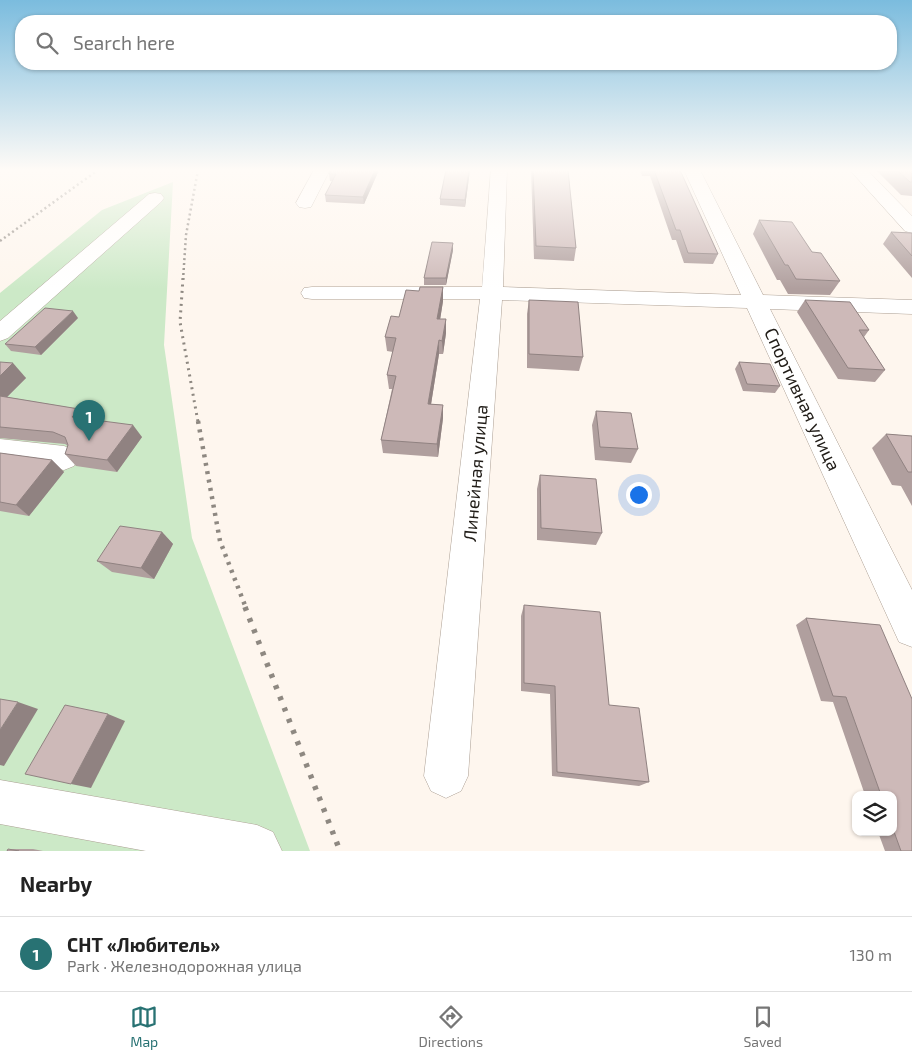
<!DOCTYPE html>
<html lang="en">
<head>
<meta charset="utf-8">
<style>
	:root { --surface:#fff; --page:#f6f6f6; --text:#222; --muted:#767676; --line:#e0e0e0; --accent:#287273 }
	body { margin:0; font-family:"Exo 2",sans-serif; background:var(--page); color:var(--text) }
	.controls { position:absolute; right:15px; bottom:15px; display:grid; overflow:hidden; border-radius:10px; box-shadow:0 1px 4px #0004 }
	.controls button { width:45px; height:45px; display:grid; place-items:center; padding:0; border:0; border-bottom:1px solid var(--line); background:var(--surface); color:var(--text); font:25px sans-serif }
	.you { position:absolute; left:638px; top:494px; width:18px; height:18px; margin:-12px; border:4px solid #fff; border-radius:50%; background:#1a73e8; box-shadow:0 0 0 8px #1a73e833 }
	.badge { display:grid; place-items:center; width:32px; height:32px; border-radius:50%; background:var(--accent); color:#fff; font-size:16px; font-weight:700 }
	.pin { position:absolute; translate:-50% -41px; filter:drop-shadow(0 1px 2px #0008) }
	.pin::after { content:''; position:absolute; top:26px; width:18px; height:15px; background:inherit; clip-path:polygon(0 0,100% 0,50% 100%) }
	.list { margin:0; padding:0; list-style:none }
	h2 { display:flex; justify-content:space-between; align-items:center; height:65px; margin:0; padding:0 20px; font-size:21px }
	h2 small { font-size:16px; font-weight:400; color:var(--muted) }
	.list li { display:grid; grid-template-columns:32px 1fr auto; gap:15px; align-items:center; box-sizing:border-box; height:75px; padding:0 20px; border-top:1px solid var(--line) }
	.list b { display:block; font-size:19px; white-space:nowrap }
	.list p { margin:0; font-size:16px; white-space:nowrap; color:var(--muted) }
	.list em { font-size:16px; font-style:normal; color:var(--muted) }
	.icon { flex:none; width:28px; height:28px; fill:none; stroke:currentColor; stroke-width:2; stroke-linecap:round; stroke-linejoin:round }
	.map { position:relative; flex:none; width:912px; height:851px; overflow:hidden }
	.search { position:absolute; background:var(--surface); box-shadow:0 1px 4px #0004; left:15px; right:15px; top:15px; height:55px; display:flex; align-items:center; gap:12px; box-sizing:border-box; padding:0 18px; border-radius:20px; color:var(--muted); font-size:19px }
	.sheet { height:140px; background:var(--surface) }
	nav { display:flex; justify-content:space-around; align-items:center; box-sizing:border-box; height:70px; border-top:1px solid var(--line); background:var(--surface); font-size:14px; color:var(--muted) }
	nav a { display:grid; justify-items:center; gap:2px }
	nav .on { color:var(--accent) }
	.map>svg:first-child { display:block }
	.green { fill:#cce9c7 }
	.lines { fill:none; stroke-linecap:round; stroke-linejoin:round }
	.street-casing { stroke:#ac9f93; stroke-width:1 }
	.street { fill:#fff; fill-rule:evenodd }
	.rail-far3 { stroke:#8e8881; stroke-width:2.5; stroke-dasharray:2 3; stroke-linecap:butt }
	.rail-far2 { stroke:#8e8881; stroke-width:3; stroke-dasharray:2 4.5; stroke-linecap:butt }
	.rail-far1 { stroke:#8e8881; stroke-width:4.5; stroke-dasharray:3 5.5; stroke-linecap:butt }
	.rail { stroke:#8e8881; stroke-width:5.5; stroke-dasharray:4 8; stroke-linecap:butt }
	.wall { fill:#b09f9e }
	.shaded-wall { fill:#908281 }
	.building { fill:#cdb9b8; stroke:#908281 }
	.labels { text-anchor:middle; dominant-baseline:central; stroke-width:5; stroke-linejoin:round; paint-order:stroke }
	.street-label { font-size:18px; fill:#201c17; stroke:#fff }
</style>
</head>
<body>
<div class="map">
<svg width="912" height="851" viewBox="0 0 912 851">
	<rect width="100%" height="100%" fill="#fef6ee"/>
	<path class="green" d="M173,182L164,345L192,538L310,851H0V293L102,210Z"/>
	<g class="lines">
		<defs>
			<g id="street">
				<path d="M314,170H330L311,207L305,208L299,207L296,203Z"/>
				<path d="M491,170H507L503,287L741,295L684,170H700L763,295L912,300V314L770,309L912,590V647L899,642L747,308L502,300L468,776L461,791L446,798L431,791L424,776L480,299H312L304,298L301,293L304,288L312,287H482Z"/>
				<path d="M850,170H867L912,216V233L905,231Z"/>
				<path d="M155,193L161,194L164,198L161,202L8,338L0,341V321L149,194Z"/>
				<path d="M0,439L64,446L74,450L78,458L74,466L64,470L0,461Z"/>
				<path d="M0,780L257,825L273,832L282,851H146L0,824Z"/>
			</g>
		</defs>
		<use href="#street" class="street-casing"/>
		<use href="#street" class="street"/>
		<g class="rail-far3">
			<path d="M0,241L98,170"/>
			<path d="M183,280L186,235L198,170"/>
		</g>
		<path class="rail-far2" d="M183,278L180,322L198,422"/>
		<path class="rail-far1" d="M198,421L220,541L246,608"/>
		<path class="rail" d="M245,607L340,851"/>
	</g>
	<g class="wall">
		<path d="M331,170H379L364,204L326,202L325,195L333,181H330L329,174Z"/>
		<path d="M470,170L465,207L440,205V199Z"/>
		<path d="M531,170H568L576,248L574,261L534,259Z"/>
		<path d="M640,170H680L718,254L713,264L684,263L676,240H672L650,176H642Z"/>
		<path d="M876,170H912V196L901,195Z"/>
		<path d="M759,220L812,252L840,281L830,295L788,294L780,280H777L753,234Z"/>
		<path d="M891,232L912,233V278L883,244Z"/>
		<path d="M453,250L446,285H424V278Z"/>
		<path d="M443,287V301L440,319H446V333L443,354H439L431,404L443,405V418L438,457L383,453L381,440L392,389H389L387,375L393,352L387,351L385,337L419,291Z"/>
		<path d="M529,300L583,357L579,371L527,368V314Z"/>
		<path d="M805,300L869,330L864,337L885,370L875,382L838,379L797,312Z"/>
		<path d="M78,318L41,355L11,351L5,344Z"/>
		<path d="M0,362L26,378L7,397L79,409L87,419L142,437L117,472L76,466L65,454L68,446L65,444L0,438Z"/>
		<path d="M739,362L780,386L775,393L743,391L735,369Z"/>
		<path d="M596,411L638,449L631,463L595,460L592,425Z"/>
		<path d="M886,434L912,436V506L901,486L892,485L872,448Z"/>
		<path d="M0,453L52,460L64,472L29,516L0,511Z"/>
		<path d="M540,475L602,533L596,545L537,540V489Z"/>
		<path d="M162,532L173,544L154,579L112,572L97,561Z"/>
		<path d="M524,605L609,705L649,782L639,786L552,776L550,694L521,691V616Z"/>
		<path d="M806,618L880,625L912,851H885L878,832H893V795H865L833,702L821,701L796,625Z"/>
		<path d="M8,849H33L43,851H7Z"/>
	</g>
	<g class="shaded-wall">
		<path d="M375,170H379L364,204L363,197Z"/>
		<path d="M469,170H470L465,207V200Z"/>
		<path d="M453,243V250L446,285V278Z"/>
		<path d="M443,287V301L438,333L437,319Z"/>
		<path d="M73,311L78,318L41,355L35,347Z"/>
		<path d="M446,319V333L443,354L442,341Z"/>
		<path d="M439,340V354L429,417L428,404Z"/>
		<path d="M13,363L26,378L0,404V376Z"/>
		<path d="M443,405V418L438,457L437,444Z"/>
		<path d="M79,409L89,421L72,417Z"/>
		<path d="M133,425L142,437L117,472L107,460Z"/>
		<path d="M52,460L64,472L29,516L16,505Z"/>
		<path d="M162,532L173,544L154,579L141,568Z"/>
		<path d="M18,702L38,709L4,766L0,765V730Z"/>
		<path d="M108,714L125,721L91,788L71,784Z"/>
	</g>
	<g class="building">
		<path d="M331,170H375L363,197L325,195L336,174H329Z"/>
		<path d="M446,170H469L465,200L440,199Z"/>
		<path d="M533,170H568L576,248L536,246Z"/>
		<path d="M654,170H680L718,254L688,253L680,230H676Z"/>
		<path d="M897,170H912V182H910Z"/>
		<path d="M759,220L792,222L812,252L821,253L840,281L796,279L788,265H785Z"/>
		<path d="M891,232L912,233V256Z"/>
		<path d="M432,242L453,243L446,278H424Z"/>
		<path d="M420,287H443L437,319H446L442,341L439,340L428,404L443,405L437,444L381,440L396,376L387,375L396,338L385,337L391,316L399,317L406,290L419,291Z"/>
		<path d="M529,300L578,302L583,357L529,354Z"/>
		<path d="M805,300L850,302L869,330H859L885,370L848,368Z"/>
		<path d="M45,308L73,311L35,347L5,344Z"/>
		<path d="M0,362L13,363L0,376Z"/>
		<path d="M739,362L770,364L780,386L747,384Z"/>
		<path d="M0,396L79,409L72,417L133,425L107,460L65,454L68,445L65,437L53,432L0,427Z"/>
		<path d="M596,411L631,413L638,449L600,447Z"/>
		<path d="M886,434L912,436V472H908Z"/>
		<path d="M0,453L52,460L16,505L0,502Z"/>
		<path d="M540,475L596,479L602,533L541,528Z"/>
		<path d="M120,526L162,532L141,568L97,561Z"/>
		<path d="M524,605L600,612L609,705L639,708L649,782L557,772L555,686L524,683Z"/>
		<path d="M806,618L880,625L912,699V851H901L893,829V795H881L846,697L833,696Z"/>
		<path d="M0,699L18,702L0,730Z"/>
		<path d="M65,705L108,714L71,784L25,774Z"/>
		<path d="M8,849L19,851H7Z"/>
	</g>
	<linearGradient id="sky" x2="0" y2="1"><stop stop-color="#7bbcde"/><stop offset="0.59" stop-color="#fffbf7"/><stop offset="1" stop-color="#fffbf7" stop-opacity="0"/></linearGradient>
	<rect width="912" height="289" fill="url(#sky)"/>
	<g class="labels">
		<g class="street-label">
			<text transform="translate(803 399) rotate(65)">Спортивная улица</text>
			<text transform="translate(475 473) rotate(-85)">Линейная улица</text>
		</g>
	</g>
</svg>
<div class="controls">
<button><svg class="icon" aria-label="layers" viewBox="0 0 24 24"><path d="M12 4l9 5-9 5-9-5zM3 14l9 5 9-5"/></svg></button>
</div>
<div class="you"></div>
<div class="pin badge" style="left:89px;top:441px">1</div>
<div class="search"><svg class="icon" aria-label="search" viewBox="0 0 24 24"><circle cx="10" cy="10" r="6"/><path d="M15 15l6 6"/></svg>Search here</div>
</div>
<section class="sheet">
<h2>Nearby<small></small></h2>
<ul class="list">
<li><span class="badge">1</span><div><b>СНТ «Любитель»</b><p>Park · Железнодорожная улица</p></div><em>130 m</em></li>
</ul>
</section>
<nav>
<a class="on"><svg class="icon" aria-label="map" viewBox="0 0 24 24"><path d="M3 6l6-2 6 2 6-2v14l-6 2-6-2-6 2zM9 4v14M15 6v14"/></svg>Map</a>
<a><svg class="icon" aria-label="directions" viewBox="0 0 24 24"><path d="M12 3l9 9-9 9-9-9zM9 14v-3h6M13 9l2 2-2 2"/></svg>Directions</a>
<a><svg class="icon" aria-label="saved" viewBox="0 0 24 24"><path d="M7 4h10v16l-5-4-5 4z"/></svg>Saved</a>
</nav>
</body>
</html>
